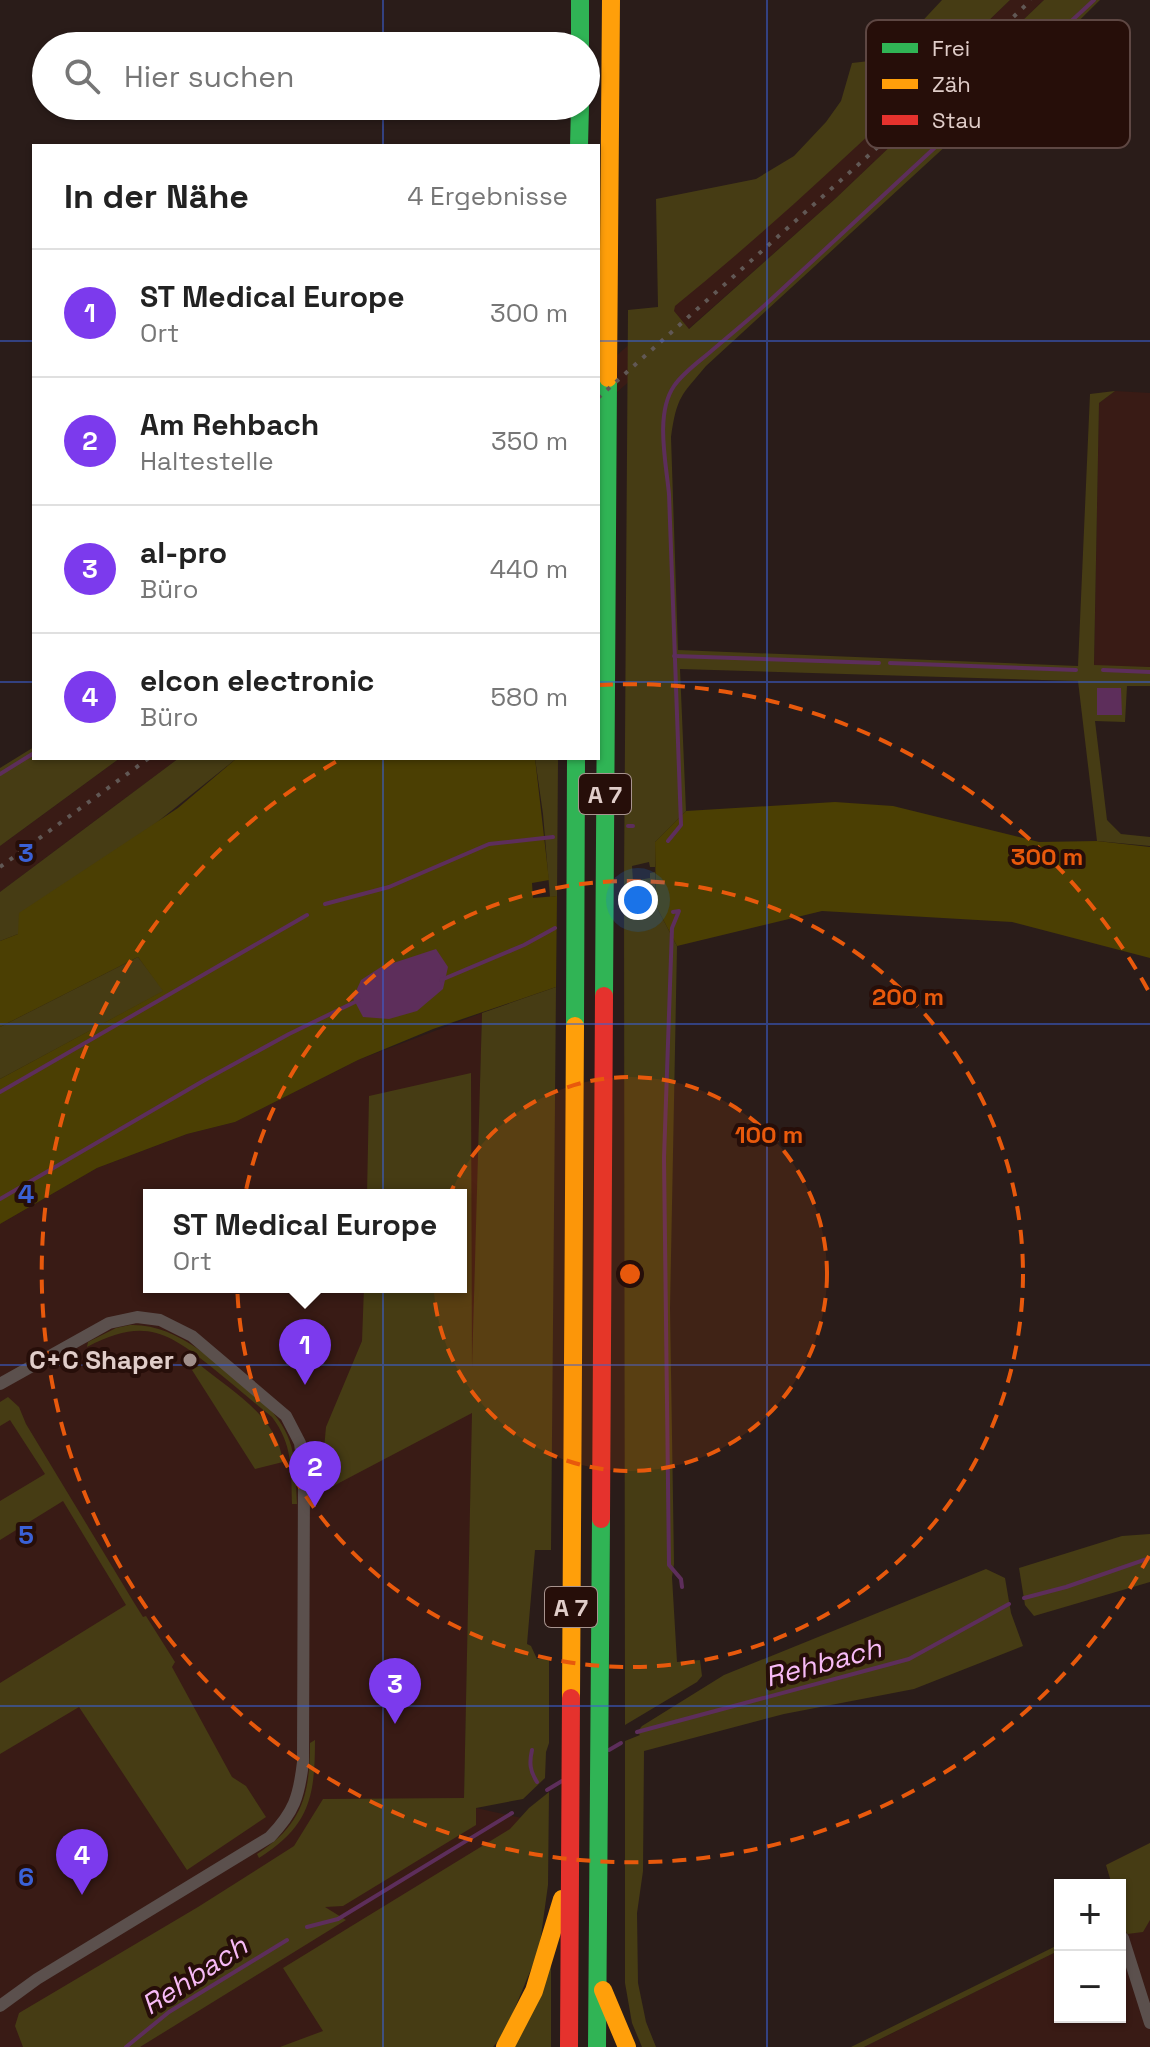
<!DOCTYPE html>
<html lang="de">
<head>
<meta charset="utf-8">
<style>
	:root { --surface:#fff; --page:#f6f6f6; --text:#222; --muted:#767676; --line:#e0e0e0; --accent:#7c3aed }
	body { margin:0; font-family:"Space Grotesk",sans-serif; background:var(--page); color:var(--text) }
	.controls { position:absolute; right:24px; bottom:24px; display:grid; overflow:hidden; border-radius:0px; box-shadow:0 2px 6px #0004 }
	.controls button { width:72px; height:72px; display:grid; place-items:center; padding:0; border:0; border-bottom:2px solid var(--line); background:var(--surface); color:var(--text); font:40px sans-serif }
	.you { position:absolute; left:638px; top:900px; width:28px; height:28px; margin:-20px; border:6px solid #fff; border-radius:50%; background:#1a73e8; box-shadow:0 0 0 12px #1a73e833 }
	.badge { display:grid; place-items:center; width:52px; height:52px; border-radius:50%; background:var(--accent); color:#fff; font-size:26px; font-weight:700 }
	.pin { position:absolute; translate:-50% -66px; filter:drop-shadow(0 2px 4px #0008) }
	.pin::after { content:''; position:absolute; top:42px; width:28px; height:24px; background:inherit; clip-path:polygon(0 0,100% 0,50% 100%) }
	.popup { position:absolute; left:143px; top:1189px; width:324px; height:104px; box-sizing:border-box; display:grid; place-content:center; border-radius:0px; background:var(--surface); filter:drop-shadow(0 2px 6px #0005); font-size:26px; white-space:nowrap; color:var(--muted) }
	.popup b { font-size:30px; color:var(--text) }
	.popup::after { content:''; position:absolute; left:50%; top:100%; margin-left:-16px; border:16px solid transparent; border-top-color:var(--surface) }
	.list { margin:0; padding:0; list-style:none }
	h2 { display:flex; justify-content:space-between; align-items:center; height:104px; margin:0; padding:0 32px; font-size:34px }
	h2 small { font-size:26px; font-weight:400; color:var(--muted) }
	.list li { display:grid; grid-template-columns:52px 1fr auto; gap:24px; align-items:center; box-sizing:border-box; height:128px; padding:0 32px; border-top:2px solid var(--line) }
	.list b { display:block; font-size:30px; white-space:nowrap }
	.list p { margin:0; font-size:26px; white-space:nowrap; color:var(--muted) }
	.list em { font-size:26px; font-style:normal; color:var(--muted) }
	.icon { flex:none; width:44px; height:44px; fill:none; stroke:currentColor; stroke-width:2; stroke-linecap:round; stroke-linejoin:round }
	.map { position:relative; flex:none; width:1150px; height:2047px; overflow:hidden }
	.search { position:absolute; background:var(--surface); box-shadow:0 2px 6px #0004; left:32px; top:32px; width:568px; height:88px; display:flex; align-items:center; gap:20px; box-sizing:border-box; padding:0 28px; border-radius:44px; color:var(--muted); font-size:30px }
	.panel { position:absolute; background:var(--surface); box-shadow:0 2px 6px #0004; left:32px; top:144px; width:568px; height:616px; border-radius:0px }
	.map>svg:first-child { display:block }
	.built { fill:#391b15; fill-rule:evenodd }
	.green { fill:#463c14 }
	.forest { fill:#4b3f03 }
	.water { fill:#5d2e5b }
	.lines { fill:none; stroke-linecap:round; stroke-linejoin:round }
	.stream { stroke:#5d2e5b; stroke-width:4 }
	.street { stroke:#5b504d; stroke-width:12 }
	.fast { stroke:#30b455; stroke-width:18 }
	.slow { stroke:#ff9f0a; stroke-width:18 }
	.jam { stroke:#e5322d; stroke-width:18 }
	.rail { stroke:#615855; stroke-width:4; stroke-dasharray:4 8; stroke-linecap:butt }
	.grid { fill:none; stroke:#3a61d6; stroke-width:2; stroke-opacity:0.55 }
	.ring { fill:none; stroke:#e8590c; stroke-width:4; stroke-dasharray:14 10 }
	.poi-dot { fill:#a08f8b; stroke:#260e09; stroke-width:3 }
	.labels { text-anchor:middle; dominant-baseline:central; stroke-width:8; stroke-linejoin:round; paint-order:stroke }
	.shield { fill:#260e09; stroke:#a8948f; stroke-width:2 }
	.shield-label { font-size:24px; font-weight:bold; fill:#e0cdc9 }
	.poi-label { font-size:26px; font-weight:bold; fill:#e0cdc9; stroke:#260e09; text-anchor:end }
	.water-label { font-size:28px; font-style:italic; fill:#f7baf6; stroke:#260e09 }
	.key { fill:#260e09; stroke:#5e4743; stroke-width:2 }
	.key-label { font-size:22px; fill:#e0cdc9 }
	.grid-label { font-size:26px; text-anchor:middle; font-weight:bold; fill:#3a61d6; stroke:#260e09; stroke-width:8; stroke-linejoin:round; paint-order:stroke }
	.centre { fill:#e8590c; stroke:#260e09; stroke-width:4 }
	.ring-label { font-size:24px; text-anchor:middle; font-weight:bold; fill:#e8590c; stroke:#260e09; stroke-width:8; stroke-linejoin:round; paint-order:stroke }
</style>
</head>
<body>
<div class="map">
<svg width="1150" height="2047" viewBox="0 0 1150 2047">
	<rect width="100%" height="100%" fill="#2a1c19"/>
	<g class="built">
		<path d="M1010,0H1044L835,199L598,409V372L913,93Z"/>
		<path d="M1115,391L1150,393V667L1094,666L1099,403Z"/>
		<path d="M120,758H179L0,892V846Z"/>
		<path d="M482,1013L464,1798L476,1808L522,1818L457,2047H0V1224L97,1168L187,1134L235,1122L358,1060ZM149,1195H461V1287H149Z"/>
		<path d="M1150,1843V2047H864L1060,1950V2017H1120V1885H1112L1106,1865Z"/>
	</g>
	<g class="green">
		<path d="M942,0H1010C901,105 792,211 675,306L674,311L689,329L835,199L1044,0H1100L1033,66L706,366C681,396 677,396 671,437L678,650L1078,666L1090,394L1115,391L1099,403L1094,665L1150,667V686H1127L1125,722L1095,721L1107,820L1121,834L1150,837V846L1097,841L1078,681L680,669L686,811L655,842V867H650L649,862L632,866L633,881L650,878V873L655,872L656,906L677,946L670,1308L674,1564L672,1577L677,1662L700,1660L702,1676L697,1682L625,1725L624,884L628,310L658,307L656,199L756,179L794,156L826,122L841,101L852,63L887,59Z"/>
		<path d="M34,747V758H120L0,846V768Z"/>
		<path d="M179,758H237L18,934L0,941V892Z"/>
		<path d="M535,758H558L557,896L550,897L543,814Z"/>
		<path d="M138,957L164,991L0,1079V1027Z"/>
		<path d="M556,987L551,1550H535L527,1644L531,1646L537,1659H549V1743L546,1752L545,1778L523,1799L476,1808V1825L343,1906L325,1907L346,1920L140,2047H23L15,2026L19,2013L198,1907L294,1846L323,1799L464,1798L472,1413L320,1493L326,1427L362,1341L364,1287H461V1195H367L369,1096L471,1073L472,1368L482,1013Z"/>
		<path d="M130,1325C183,1323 229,1375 268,1407C297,1438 295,1463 297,1504H292C291,1469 293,1445 272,1417C251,1400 230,1382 209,1365C164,1329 141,1319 87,1347L88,1342L116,1328Z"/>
		<path d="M200,1365C233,1392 277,1416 283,1462L255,1469L192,1370Z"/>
		<path d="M8,1397L19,1407L26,1424L133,1601L143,1617L146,1616L175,1662L172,1667L232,1777L246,1786L266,1817L187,1870L79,1707L0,1754V1683L126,1605L63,1501L0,1540V1501L45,1474L10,1420L0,1426V1402Z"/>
		<path d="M1150,1534V1582L1034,1616L1025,1605L1019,1568L1122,1536Z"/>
		<path d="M986,1569L1005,1578L1011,1613L1023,1646L914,1689L784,1714L644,1751L643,1871L637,1913L638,1983L646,2022L656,2047H642L632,2023L625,1983V1741L640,1735L637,1732L642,1726L724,1675Z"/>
		<path d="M315,1740C315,1796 310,1826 259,1858L257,1854C302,1825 310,1795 310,1743Z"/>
		<path d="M549,1792L548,1885L539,1950L504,2034L493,2047H280L323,2031L283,1968L510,1829L529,1808Z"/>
		<path d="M1150,1843V1920L1143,1932L1127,1934L1120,1913V1885H1112L1106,1865Z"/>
		<path d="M1060,1944V1950L864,2047H851Z"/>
		<path d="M551,1952V2047H510Z"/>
	</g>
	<g class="forest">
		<path d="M237,758H535L549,880L532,883L533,898L557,896L556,987L433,1029L358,1060L235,1122L187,1134L97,1168L0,1224V1079L163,991L138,957L0,1027V941L18,934L19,913L178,808Z"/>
		<path d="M835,802L893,806L1039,842L1097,841L1150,847V958L1012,922L822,911L677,946L656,906L655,842L686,811Z"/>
	</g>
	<g class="water">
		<path d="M1097,688H1121L1122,715H1097Z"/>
		<path d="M436,949L448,967L443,989L417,1011L389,1019L363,1017L353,998L361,980L381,967Z"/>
	</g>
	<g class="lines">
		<g class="stream">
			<path d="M674,656L879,663"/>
			<path d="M890,663L1076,670"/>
			<path d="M1103,670L1150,672"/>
			<path d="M0,774L34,753"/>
			<path d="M628,826H633"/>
			<path d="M668,841L681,825L669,494C666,462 655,414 674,386C683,373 697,363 709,353C732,333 756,314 778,293C883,195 989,98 1094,0"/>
			<path d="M325,904L389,887L489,844L553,837"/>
			<path d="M673,912L679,911L672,928L664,1158L669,1565L681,1579L682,1587"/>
			<path d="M441,980L524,945L555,928"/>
			<path d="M0,1092L307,915"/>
			<path d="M0,1199L203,1081L289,1034L359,1000"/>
			<path d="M1024,1598L1066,1587L1150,1558"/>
			<path d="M637,1732L909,1659L1009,1604"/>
			<path d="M532,1750C529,1763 530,1771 537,1782"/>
			<path d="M609,1750L621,1743"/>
			<path d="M547,1790L562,1781"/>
			<path d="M307,1927L338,1919L512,1813"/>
			<path d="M126,2047L169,2012L287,1940"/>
		</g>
		<g class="street">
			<path d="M0,1384L109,1323L137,1317L160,1320L192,1336L286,1416L300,1443L304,1476L303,1762C299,1797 294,1812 270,1837L37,1979L0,2006"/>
			<path d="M1123,1938L1150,2023"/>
		</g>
		<g class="fast">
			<path d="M580,0V46"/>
			<path d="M579,146L580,106"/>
			<path d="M604,996L608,378"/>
			<path d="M575,1026L576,758"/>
			<path d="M597,2047L601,1519"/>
		</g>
		<g class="slow">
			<path d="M608,378L611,0"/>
			<path d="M571,1698L575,1026"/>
			<path d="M603,1990L627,2047"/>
			<path d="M505,2047L534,1991L562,1899"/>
		</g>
		<g class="jam">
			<path d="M601,1519L604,996"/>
			<path d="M569,2047L571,1698"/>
		</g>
		<g class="rail">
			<path d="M598,398L879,146L1031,0"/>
			<path d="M0,867L149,758"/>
		</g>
	</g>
	<path class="grid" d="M383,0V46M767,0V2047M383,106V146M0,341H34M598,341H1150M0,682H34M598,682H1150M383,758V2047M0,1024H1150M0,1365H1150M0,1706H1150"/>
	<circle cx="630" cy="1274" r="197" fill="#e8590c" fill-opacity=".12"/>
	<g class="ring">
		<circle cx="630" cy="1274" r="197"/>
		<circle cx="630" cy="1274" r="393"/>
		<path d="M1149 1556A590 590 0 1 1 339 760M599 685A590 590 0 0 1 1149 992"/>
	</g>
	<circle class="poi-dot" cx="190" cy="1360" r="8"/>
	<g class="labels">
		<g class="shield">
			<rect x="579" y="774" width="52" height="40" rx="6"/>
			<rect x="545" y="1587" width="52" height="40" rx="6"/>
		</g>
		<g class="shield-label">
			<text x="605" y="794">A 7</text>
			<text x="571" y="1607">A 7</text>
		</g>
		<g class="poi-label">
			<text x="174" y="1360">C+C Shaper</text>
		</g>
		<g class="water-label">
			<text transform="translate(823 1662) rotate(-15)">Rehbach</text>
			<text transform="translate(194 1975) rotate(-33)">Rehbach</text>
		</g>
	</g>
	<rect x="866" y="20" width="264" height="128" rx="12" class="key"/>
	<rect x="882" y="43" width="36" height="10" fill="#30b455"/>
	<rect x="882" y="79" width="36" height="10" fill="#ff9f0a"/>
	<rect x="882" y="115" width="36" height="10" fill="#e5322d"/>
	<g class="key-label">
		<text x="932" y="56">Frei</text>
		<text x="932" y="92">Zäh</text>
		<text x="932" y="128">Stau</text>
	</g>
	<g class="grid-label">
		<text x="26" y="862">3</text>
		<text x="26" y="1203">4</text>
		<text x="26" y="1544">5</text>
		<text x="26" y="1886">6</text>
	</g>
	<circle cx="630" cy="1274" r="12" class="centre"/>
	<g class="ring-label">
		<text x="1047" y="865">300 m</text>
		<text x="908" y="1005">200 m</text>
		<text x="769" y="1143">100 m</text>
	</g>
</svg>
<div class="controls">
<button>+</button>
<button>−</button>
</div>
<div class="you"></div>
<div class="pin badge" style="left:305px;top:1385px">1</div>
<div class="popup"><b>ST Medical Europe</b>Ort</div>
<div class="pin badge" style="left:315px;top:1507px">2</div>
<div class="pin badge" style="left:395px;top:1724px">3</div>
<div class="pin badge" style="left:82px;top:1895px">4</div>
<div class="search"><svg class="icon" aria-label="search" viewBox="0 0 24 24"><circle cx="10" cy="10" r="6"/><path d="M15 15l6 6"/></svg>Hier suchen</div>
<section class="panel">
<h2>In der Nähe<small>4 Ergebnisse</small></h2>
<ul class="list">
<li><span class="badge">1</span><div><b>ST Medical Europe</b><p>Ort</p></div><em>300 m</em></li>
<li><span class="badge">2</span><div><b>Am Rehbach</b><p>Haltestelle</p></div><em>350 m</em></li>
<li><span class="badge">3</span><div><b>al-pro</b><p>Büro</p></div><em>440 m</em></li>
<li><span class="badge">4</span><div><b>elcon electronic</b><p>Büro</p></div><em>580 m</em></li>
</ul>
</section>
</div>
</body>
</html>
